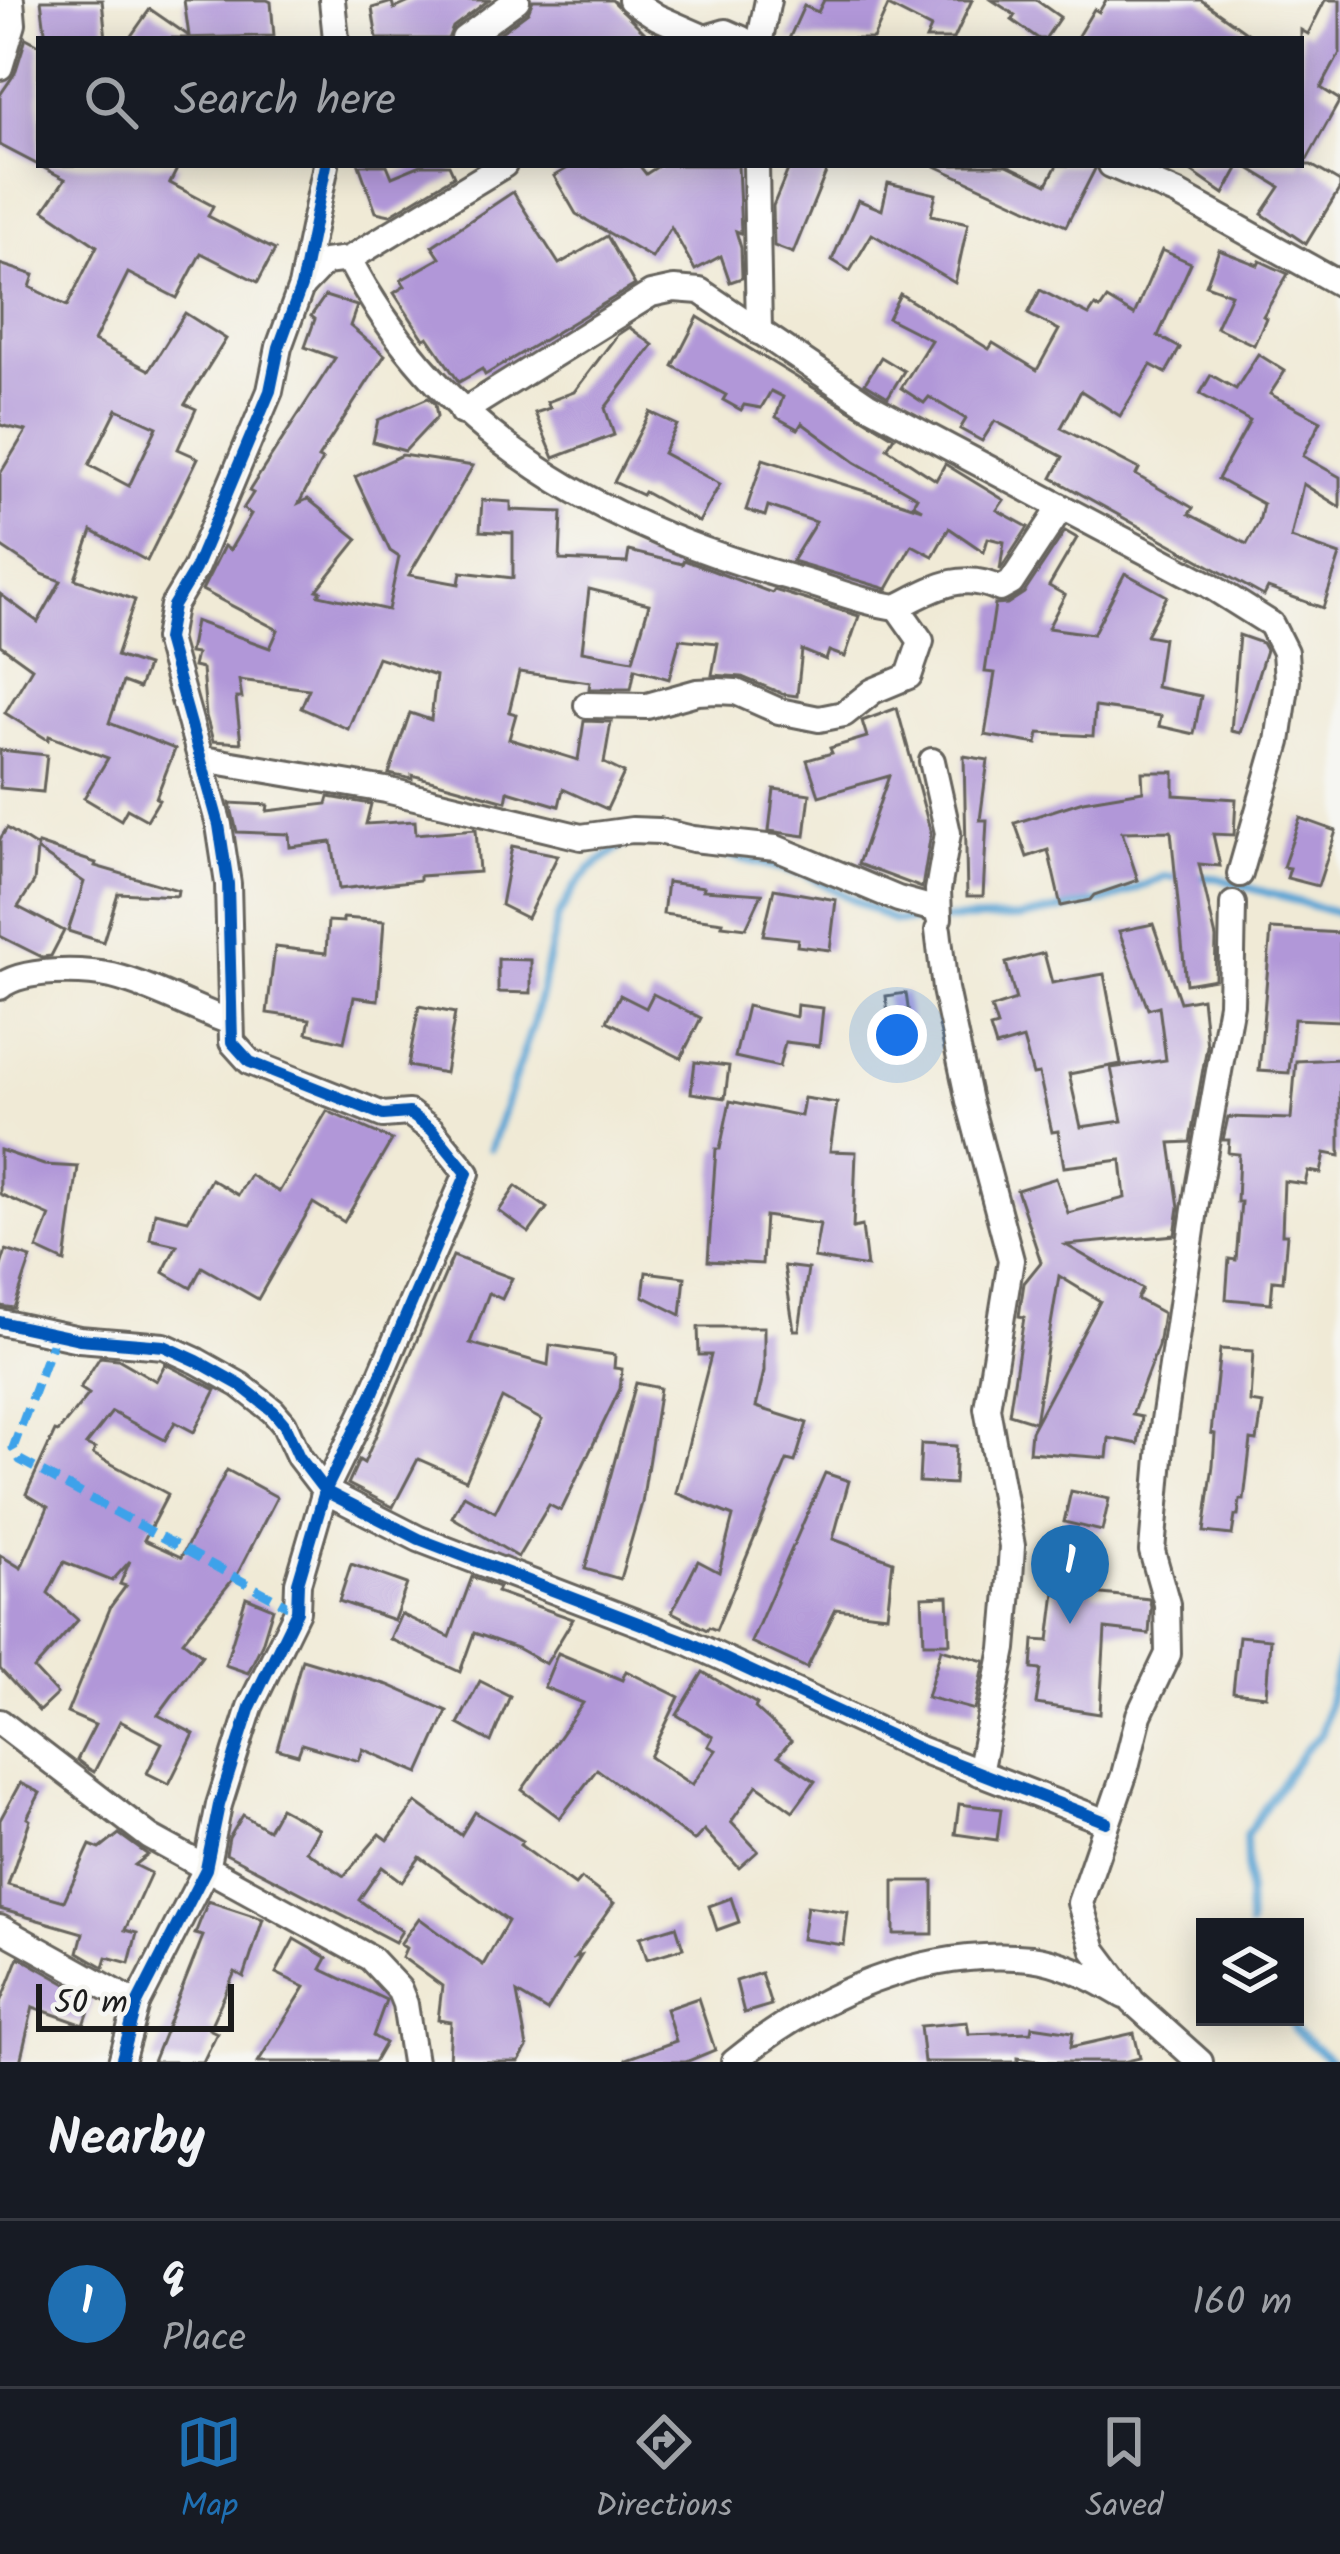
<!DOCTYPE html>
<html lang="en">
<head>
<meta charset="utf-8">
<style>
	:root { --surface:#171b24; --page:#20242c; --text:#f1f3f6; --muted:#9ea1a6; --line:#363941; --accent:#1f6fb2 }
	body { margin:0; font-family:Kalam,sans-serif; background:var(--page); color:var(--text) }
	.controls { position:absolute; right:36px; bottom:36px; display:grid; overflow:hidden; border-radius:0px; box-shadow:0 6px 30px #0003 }
	.controls button { width:108px; height:108px; display:grid; place-items:center; padding:0; border:0; border-bottom:3px solid var(--line); background:var(--surface); color:var(--text); font:60px sans-serif }
	.scale { position:absolute; left:36px; bottom:30px; width:198px; box-sizing:border-box; padding-left:12px; border:6px solid #1c1c1c; border-top:0; font-size:33px; line-height:42px; white-space:nowrap; color:#1c1c1c; -webkit-text-stroke:9px #f6f6f2; paint-order:stroke }
	.you { position:absolute; left:897px; top:1035px; width:42px; height:42px; margin:-30px; border:9px solid #fff; border-radius:50%; background:#1a73e8; box-shadow:0 0 0 18px #1a73e833 }
	.badge { display:grid; place-items:center; width:78px; height:78px; border-radius:50%; background:var(--accent); color:#fff; font-size:39px; font-weight:700 }
	.pin { position:absolute; translate:-50% -99px; filter:drop-shadow(0 3px 6px #0008) }
	.pin::after { content:''; position:absolute; top:63px; width:42px; height:36px; background:inherit; clip-path:polygon(0 0,100% 0,50% 100%) }
	.list { margin:0; padding:0; list-style:none }
	h2 { display:flex; justify-content:space-between; align-items:center; height:156px; margin:0; padding:0 48px; font-size:51px }
	h2 small { font-size:39px; font-weight:400; color:var(--muted) }
	.list li { display:grid; grid-template-columns:78px 1fr auto; gap:36px; align-items:center; box-sizing:border-box; height:168px; padding:0 48px; border-top:3px solid var(--line) }
	.list b { display:block; font-size:45px; white-space:nowrap }
	.list p { margin:0; font-size:39px; white-space:nowrap; color:var(--muted) }
	.list em { font-size:39px; font-style:normal; color:var(--muted) }
	.icon { flex:none; width:66px; height:66px; fill:none; stroke:currentColor; stroke-width:2; stroke-linecap:round; stroke-linejoin:round }
	.map { position:relative; flex:none; width:1340px; height:2062px; overflow:hidden }
	.search { position:absolute; background:var(--surface); box-shadow:0 6px 30px #0003; left:36px; right:36px; top:36px; height:132px; display:flex; align-items:center; gap:30px; box-sizing:border-box; padding:0 42px; border-radius:0px; color:var(--muted); font-size:45px }
	.sheet { height:324px; background:var(--surface) }
	nav { display:flex; justify-content:space-around; align-items:center; box-sizing:border-box; height:168px; border-top:3px solid var(--line); background:var(--surface); font-size:33px; color:var(--muted) }
	nav a { display:grid; justify-items:center; gap:6px }
	nav .on { color:var(--accent) }
	.map>svg:first-child { display:block }
	.lines { fill:none; stroke-linecap:round; stroke-linejoin:round }
	.stream { stroke:#5da5d4; stroke-width:8 }
	.building { fill:#b197d8; fill-rule:evenodd }
	.minor-casing { stroke:#66645d; stroke-width:30 }
	.minor { stroke:#fff; stroke-width:24 }
	.quiet { stroke:#3da2ea; stroke-width:9; stroke-dasharray:18 9; stroke-linecap:butt }
	.cycleway-casing { stroke:#f6f6f2; stroke-width:20 }
	.cycleway { stroke:#0057b8; stroke-width:12 }
</style>
</head>
<body>
<div class="map">
<svg width="1340" height="2062" viewBox="0 0 1340 2062">
	<rect width="100%" height="100%" fill="#f6f6f2"/>
	<filter id="ink" filterUnits="userSpaceOnUse"><feTurbulence type="fractalNoise" baseFrequency=".00833" numOctaves="2"/><feDisplacementMap in="SourceGraphic" scale="24" xChannelSelector="R" yChannelSelector="G"/><feConvolveMatrix kernelMatrix="1 2 1 2 8 2 1 2 1" color-interpolation-filters="sRGB"/></filter>
	<filter id="wash" filterUnits="userSpaceOnUse"><feTurbulence type="fractalNoise" baseFrequency=".004" numOctaves="4" result="noise"/><feDisplacementMap in="SourceGraphic" scale="48" xChannelSelector="R" yChannelSelector="G"/><feGaussianBlur stdDeviation="2.7" result="paint"/><feColorMatrix in="noise" values="0 0 0 0 0 0 0 0 0 0 0 0 0 0 0 0 0 1.4 0 .05"/><feComposite in="paint" operator="in"/></filter>
	<g filter="url(#wash)">
		<rect width="100%" height="100%" fill="#f0ead6"/>
		<g class="lines">
			<g class="stream">
				<path d="M713,852L805,874L894,921L1019,918L1109,900L1164,877H1182"/>
				<path d="M1197,877L1217,878L1340,914"/>
				<path d="M491,1148L534,1021L558,917L574,888L590,869L634,837"/>
				<path d="M1249,1927L1246,1835L1303,1752L1321,1734L1340,1655"/>
				<path d="M1289,2017L1294,2030L1332,2062"/>
			</g>
		</g>
		<g id="blocks">
			<g class="building">
				<path d="M41,0H102L106,39H46Z"/>
				<path d="M184,0H267L271,2L274,36L129,39L150,9L189,36Z"/>
				<path d="M414,0H489L453,27L448,39H377L372,8L392,2L394,9Z"/>
				<path d="M533,0H612L651,39H492L528,12Z"/>
				<path d="M824,0H972L954,39H926L931,28L888,6L873,39H789L804,6L818,12Z"/>
				<path d="M992,0H1036L1060,17L1045,39H1039L1012,20L1015,15Z"/>
				<path d="M1106,0H1201L1256,39H1076L1094,9L1099,12Z"/>
				<path d="M1325,0H1340V53L1321,88L1340,100L1304,165H1311L1340,182V188L1306,244L1262,214L1280,187L1244,165H1301V30L1308,34Z"/>
				<path d="M26,38L39,45V165H179L170,183L213,206L208,216L275,250L258,282L201,253L177,298L128,273L94,341L149,370L185,313L226,339L185,404L196,409L178,449L198,458L147,561L92,531L75,579L135,600L116,656L147,666L139,688L123,682L109,723L175,749L156,798L159,800L147,820L127,809L121,820L84,798L108,758L49,736L48,740L5,713L32,668L0,645V594L38,622L61,581L42,574L0,546V474L26,431L0,425V264L34,275L30,287L67,306L97,246L44,210L65,179L0,145V95L15,73ZM117,409L157,427L129,486L89,465Z"/>
				<path d="M359,165H387L392,177L421,165H449L454,176L390,215L376,212Z"/>
				<path d="M573,165H639L646,174L660,165H738L741,233L736,231L741,248L742,278L730,282L721,256L695,270L671,227L652,258L576,214L554,176Z"/>
				<path d="M790,165H829L793,253L774,246L773,206Z"/>
				<path d="M933,165H1007L1047,184L1057,165H1095V169L1066,226Z"/>
				<path d="M1182,165H1240L1224,194Z"/>
				<path d="M888,183L936,194L931,215L968,223L955,283L872,234L850,271L832,260L858,200L882,210Z"/>
				<path d="M513,192L559,264L607,236L635,285L485,375L482,369L459,382L428,337L424,339L394,293L405,286L401,280L440,258L432,246Z"/>
				<path d="M1162,250L1191,263L1158,336L1180,348L1166,373L1151,365L1120,416L1081,391L1061,428L1139,469L1136,475L1193,508L1189,514L1247,544L1259,522L1263,504L1218,479L1250,421L1200,394L1211,375L1236,389L1258,354L1285,371L1270,394L1321,421L1303,456L1340,477V507L1303,484L1291,538L1340,555L1323,608L1268,588L1264,596L1052,478L1063,457L995,421L982,441L960,429L966,419L929,397L924,403L901,388L931,340L888,318L900,294L989,349L993,343L1037,370L1059,330L1028,314L1040,290L1089,315L1095,306L1100,309L1107,299L1134,315Z"/>
				<path d="M1219,250L1258,265L1260,261L1288,274L1263,316L1266,318L1254,345L1216,327L1231,294L1206,285Z"/>
				<path d="M325,296L357,306L350,326L385,355L318,458L322,460L299,503L308,499L358,539L317,590L321,591L319,595L388,610L399,557L390,551L355,477L402,455L473,466L409,575L459,584L461,572L513,578V533L480,531L482,500L511,502V510L562,512L560,560L627,563L629,551L682,564L684,560L772,593L774,590L859,616L845,657L829,651L826,660L802,650L797,696L783,694L742,677L712,675L718,643L680,639L669,679L635,669L631,689H589L590,682L519,672L509,712L516,714L509,739L578,760L584,721L611,722L604,763L624,773L607,809L563,789L559,806L508,791L506,801L412,775V779L389,774L410,713L431,720L436,676L378,657L348,729L301,708L309,689L239,680L242,698H236L241,743L213,741L206,716L202,669L193,667L196,654L189,653L195,621L270,648L278,630L202,590L224,546L230,550L251,514L243,509L253,493L249,491L335,358L305,347L315,319L311,316ZM589,589L649,604L633,660L582,651Z"/>
				<path d="M698,317L894,437L887,448L936,480L945,464L1004,500L997,510L1028,527L1000,570L1004,542L988,538L984,552L949,528L933,556L912,545L887,589L792,561L816,522L768,506L765,516L746,510L763,459L922,509L913,504L917,497L855,462L802,423L798,429L776,417L783,397L771,391L761,408L744,405L741,410L723,400L726,395L673,366Z"/>
				<path d="M629,327L653,345L605,408L614,435L554,458L535,413L550,408L547,402L574,392L617,335Z"/>
				<path d="M881,357L904,371L888,397L865,383Z"/>
				<path d="M428,398L435,404L437,417L405,451L373,442L378,420Z"/>
				<path d="M650,412L677,425L663,453L720,484L699,522L644,492L642,495L614,482Z"/>
				<path d="M1065,531L1077,538L1049,586L1065,595L1048,628L1093,634L1125,573L1167,596L1146,635L1163,638L1156,687L1201,696L1194,734L1159,726L1161,716L1095,707L1093,736L1039,733L1037,744L985,735L995,673L985,672L995,605L1007,604L1024,593Z"/>
				<path d="M1239,635L1262,643L1266,650L1240,733L1231,731Z"/>
				<path d="M897,708L931,833L922,888L858,864L889,776L819,796L807,760L832,753L830,748L867,737L862,721Z"/>
				<path d="M0,750L47,755L43,792L0,788Z"/>
				<path d="M964,756L988,760L980,820H987L983,896H967Z"/>
				<path d="M1142,772H1174V795L1236,799L1234,835L1213,834L1220,866L1199,864L1216,938L1215,979L1186,984L1171,831L1122,832L1138,880L1094,895L1090,900L1061,906L1048,850L1027,857L1015,823L1083,801L1143,791Z"/>
				<path d="M774,789L810,794L805,836L769,831Z"/>
				<path d="M329,797L371,804L366,824L415,821L416,834L476,829L479,872L420,876V880L339,889L332,842L290,847L289,834L237,832L230,803L268,805L267,811L327,804Z"/>
				<path d="M1300,818L1336,831L1318,886L1287,878L1290,868L1283,867Z"/>
				<path d="M7,828L37,847L38,844L96,863L95,866L178,890L177,896L118,893L103,942L68,931L84,882L37,850L34,882L18,907L64,931L51,956L42,957L0,936V839Z"/>
				<path d="M512,846L558,855L527,918L501,905Z"/>
				<path d="M667,882L704,887L703,890L762,894L746,928L722,925L723,922L663,914Z"/>
				<path d="M774,889L836,900L830,950L797,946L798,939L763,935Z"/>
				<path d="M343,918L384,921L378,1000L354,997L344,1042L307,1033L310,1019L267,1013L275,947L326,953L328,921L343,922Z"/>
				<path d="M1153,924L1180,1002L1202,998L1207,1046L1190,1142L1170,1143L1179,1207L1175,1235L1066,1245L1142,1289L1137,1299L1163,1313L1158,1346L1132,1415L1142,1417L1138,1444L1109,1438L1107,1458L1029,1452L1031,1431L1100,1301L1059,1276L1035,1422L1009,1414L1024,1317L1019,1316L1024,1283L1041,1262L1017,1190L1056,1178L1068,1213L1125,1198L1121,1160L1064,1167L1058,1131L1052,1132L1039,1074L1033,1075L1023,1039L996,1047L990,1028L997,1026L991,1008L1016,1000L1006,963L1044,953L1052,983L1104,974L1121,1064L1069,1074L1081,1127L1122,1121L1111,1068L1166,1060L1159,1006L1148,1009L1119,931Z"/>
				<path d="M1271,929L1340,933V1021L1294,1019L1289,1073L1259,1071Z"/>
				<path d="M498,959L531,960V993L498,992Z"/>
				<path d="M906,993L911,1029L890,1031L886,996Z"/>
				<path d="M653,994L701,1018L681,1058L607,1021L620,995L646,1008Z"/>
				<path d="M797,1005L823,1008L819,1046L785,1042L779,1067L735,1057L747,1006L796,1017Z"/>
				<path d="M419,1006L455,1013L445,1073L408,1066Z"/>
				<path d="M1340,1059V1156L1325,1153L1321,1173L1308,1171L1305,1184L1284,1181L1282,1234H1287L1283,1281L1273,1280L1271,1303L1226,1299L1229,1259L1236,1260L1241,1202H1237L1239,1154L1228,1153L1229,1140H1223L1228,1117L1291,1119L1296,1061Z"/>
				<path d="M695,1062L729,1066L725,1098L691,1093Z"/>
				<path d="M804,1098L837,1103L830,1151L856,1152L853,1228L862,1226L867,1267L814,1258L820,1224L765,1216L762,1264L708,1261L716,1149H720L730,1101L801,1116Z"/>
				<path d="M327,1111L392,1140L344,1222L313,1203L258,1299L202,1267L191,1288L163,1272L177,1245L150,1239L155,1212L188,1220L211,1179L238,1195L250,1175L279,1192Z"/>
				<path d="M0,1150L44,1165L78,1167L65,1262L37,1249L50,1216L0,1194Z"/>
				<path d="M516,1186L547,1208L529,1233L499,1211Z"/>
				<path d="M6,1250L31,1258L14,1308L0,1306V1269Z"/>
				<path d="M453,1256L512,1278L502,1299L489,1293L470,1343L548,1365L550,1345L615,1355L614,1368L622,1369L620,1389L561,1511L549,1505L518,1557L452,1517L464,1495L495,1512L542,1420L502,1398L466,1480L418,1459L393,1507L348,1484L359,1460L364,1463Z"/>
				<path d="M784,1266L808,1269L799,1330H794Z"/>
				<path d="M646,1272L685,1277L681,1315L643,1296Z"/>
				<path d="M698,1327H764V1371L756,1407L807,1423L795,1462L787,1460L716,1630L709,1627L707,1630L672,1612L698,1561L719,1572L733,1516L676,1493L711,1355H699Z"/>
				<path d="M1220,1349L1253,1351L1250,1402L1263,1404L1257,1441L1251,1440L1244,1500H1240L1238,1516H1235L1232,1535L1204,1532L1213,1465L1215,1434L1211,1433Z"/>
				<path d="M100,1357L118,1359L156,1381L165,1364L216,1390L194,1432L175,1422L165,1440L112,1412L86,1445L95,1449L93,1454L168,1494L144,1540L181,1557L227,1470L277,1497L238,1573L183,1641L202,1655L158,1715L194,1734L169,1784L147,1773L162,1743L120,1721L94,1772L89,1769L77,1760L95,1725L67,1713L111,1606L126,1586L120,1584L130,1561L112,1581L64,1562L48,1593L78,1620L34,1669L57,1694L39,1711L0,1669V1555L21,1568L48,1507L26,1494L55,1431L58,1432L89,1394L80,1388Z"/>
				<path d="M636,1383L660,1388L642,1503L620,1579L585,1569Z"/>
				<path d="M921,1444L956,1446L954,1484L919,1482Z"/>
				<path d="M825,1473L849,1481L833,1539L893,1561L887,1615L836,1609L807,1668L751,1642Z"/>
				<path d="M1071,1491L1109,1499L1102,1531L1064,1522Z"/>
				<path d="M1059,1560L1095,1564L1092,1593L1149,1599L1151,1606L1149,1634L1105,1629L1100,1714L1036,1704L1041,1670L1032,1669L1034,1640L1049,1641Z"/>
				<path d="M351,1564L407,1584L394,1620L339,1601Z"/>
				<path d="M472,1577L499,1587L497,1592L573,1619L546,1664L517,1648L474,1633L460,1672L390,1639L401,1614L450,1637Z"/>
				<path d="M948,1596L950,1643H924L922,1597Z"/>
				<path d="M246,1597L273,1608L262,1644L248,1673L225,1665Z"/>
				<path d="M1239,1636L1270,1639L1266,1696L1233,1692Z"/>
				<path d="M941,1649L985,1661L975,1710L927,1697Z"/>
				<path d="M558,1653L622,1680L626,1671L679,1697L650,1757L692,1785L716,1750L708,1746L713,1737L677,1715L703,1672L757,1704L755,1708L791,1741L778,1756L815,1781L793,1811L757,1785L731,1822L758,1851L739,1868L704,1830L694,1841L597,1769L560,1818L522,1790L583,1703L544,1687Z"/>
				<path d="M302,1659L388,1685L447,1711L419,1773L363,1749L359,1761L302,1744L298,1755L277,1749Z"/>
				<path d="M480,1681L510,1696L491,1742L458,1724Z"/>
				<path d="M20,1783L40,1793L27,1818L30,1820L8,1885L64,1901L90,1845L100,1849L119,1834L148,1855L135,1865L151,1873L125,1930L137,1933L129,1963L107,1957L104,1967L78,1952L83,1933L0,1909V1820Z"/>
				<path d="M416,1802L461,1835L475,1812L523,1841L520,1845L575,1885L581,1878L614,1903L575,1958L581,1956L547,2011L517,1993L527,2048L519,2062H449L451,2022L438,2020L442,1986L402,1957L406,1948L400,1944L419,1918L483,1965L508,1921L420,1857L402,1882L382,1867L359,1900L402,1931L395,1942L226,1854L229,1838L243,1815L268,1830L280,1808L319,1829L306,1851L344,1876L380,1834L388,1840Z"/>
				<path d="M959,1804L1001,1809L997,1840L955,1834Z"/>
				<rect x="894" y="1881" width="39" height="53"/>
				<path d="M731,1898L739,1922L717,1930L709,1906Z"/>
				<path d="M208,1901L263,1919L244,1977L235,1972L209,2029L217,2033L203,2062H153L203,1936L195,1934Z"/>
				<path d="M807,1906L848,1912L844,1945L802,1939Z"/>
				<path d="M676,1926L683,1948L647,1959L640,1937Z"/>
				<path d="M294,1939L327,1958L321,1969L386,2000L373,2036L385,2043L374,2062H258L305,1987L276,1973Z"/>
				<path d="M19,1957L93,1999L84,2025L33,2007L20,2062H0V2005Z"/>
				<path d="M761,1973L771,2005L744,2013L736,1981Z"/>
				<path d="M698,1998L715,2050L686,2062H627L626,2059L676,2041L666,2009Z"/>
				<path d="M967,2022L969,2034L1031,2032L1032,2026L1073,2032L1071,2047L1134,2033L1140,2058L1123,2062H1045L1018,2058V2062H924L920,2026Z"/>
			</g>
		</g>
	</g>
	<g filter="url(#ink)">
		<use href="#blocks" fill-opacity="0" stroke="#66645d" stroke-width="3"/>
		<g class="lines">
			<defs>
				<g id="minor">
					<path d="M332,0L336,39"/>
					<path d="M631,0L657,17L705,38"/>
					<path d="M464,39L517,0"/>
					<path d="M702,39L726,32L742,39"/>
					<path d="M760,39L768,0"/>
					<path d="M0,67L13,24L11,0"/>
					<path d="M756,165L759,332"/>
					<path d="M1111,165L1178,194L1340,284"/>
					<path d="M349,259C442,439 609,529 799,580C831,589 864,603 897,607C933,589 961,570 1000,589L1011,583L1060,509"/>
					<path d="M303,285L325,262L349,259L504,165"/>
					<path d="M462,412L651,294L674,289L700,291L867,404L1209,585L1271,624L1285,652L1287,680L1278,742L1240,874"/>
					<path d="M587,705L647,706L697,692L717,691L736,692L779,711L819,719L844,714L873,691L909,676L921,641L897,607"/>
					<path d="M203,759L386,790L581,837L632,830L659,831L693,839L776,848L898,899L938,910"/>
					<path d="M932,761L948,833L938,890L939,918"/>
					<path d="M938,930L945,989L969,1101L1011,1260L987,1408L1012,1546L1010,1579L1004,1649L979,1773"/>
					<path d="M0,987C22,968 84,970 112,976C152,986 192,1008 230,1022"/>
					<path d="M0,1322L79,1339L164,1346L197,1361L240,1385L273,1411L284,1424L299,1457L325,1491L419,1539L688,1642L919,1749L1106,1822"/>
					<path d="M0,1722L150,1837L370,1958L399,1989L405,2004L414,2062"/>
					<path d="M0,1928L137,2004"/>
					<path d="M121,2062L137,2004L206,1869L219,1805L250,1707L297,1611L298,1583L325,1491L372,1395L467,1173L432,1130L409,1113L383,1115L250,1062L232,1042L228,884L219,825L167,639L173,606L195,569L270,391L279,347L301,287L326,165"/>
					<path d="M734,2062C815,1995 923,1947 1031,1958C1063,1962 1096,1979 1124,1996"/>
					<path d="M1200,2062L1133,2002L1094,1950L1080,1903L1124,1775L1139,1715L1168,1654L1167,1604L1152,1551L1162,1434L1198,1189L1231,1004L1233,904"/>
				</g>
			</defs>
			<use href="#minor" class="minor-casing"/>
			<use href="#minor" class="minor"/>
			<path class="quiet" d="M56,1333L13,1448L20,1460L297,1611"/>
			<defs>
				<g id="cycleway">
					<path d="M0,1322L79,1339L164,1346L197,1361L240,1385L273,1411L284,1424L299,1457L325,1491L419,1539L688,1642L919,1749L1106,1822"/>
					<path d="M121,2062L137,2004L206,1869L219,1805L250,1707L297,1611L298,1583L325,1491L372,1395L467,1173L432,1130L409,1113L383,1115L250,1062L232,1042L228,884L219,825L167,639L173,606L195,569L270,391L279,347L301,287L326,165"/>
				</g>
			</defs>
			<use href="#cycleway" class="cycleway-casing"/>
			<use href="#cycleway" class="cycleway"/>
		</g>
	</g>
</svg>
<div class="controls">
<button><svg class="icon" aria-label="layers" viewBox="0 0 24 24"><path d="M12 4l9 5-9 5-9-5zM3 14l9 5 9-5"/></svg></button>
</div>
<div class="scale">50 m</div>
<div class="you"></div>
<div class="pin badge" style="left:1070px;top:1624px">1</div>
<div class="search"><svg class="icon" aria-label="search" viewBox="0 0 24 24"><circle cx="10" cy="10" r="6"/><path d="M15 15l6 6"/></svg>Search here</div>
</div>
<section class="sheet">
<h2>Nearby<small></small></h2>
<ul class="list">
<li><span class="badge">1</span><div><b>q</b><p>Place</p></div><em>160 m</em></li>
</ul>
</section>
<nav>
<a class="on"><svg class="icon" aria-label="map" viewBox="0 0 24 24"><path d="M3 6l6-2 6 2 6-2v14l-6 2-6-2-6 2zM9 4v14M15 6v14"/></svg>Map</a>
<a><svg class="icon" aria-label="directions" viewBox="0 0 24 24"><path d="M12 3l9 9-9 9-9-9zM9 14v-3h6M13 9l2 2-2 2"/></svg>Directions</a>
<a><svg class="icon" aria-label="saved" viewBox="0 0 24 24"><path d="M7 4h10v16l-5-4-5 4z"/></svg>Saved</a>
</nav>
</body>
</html>
